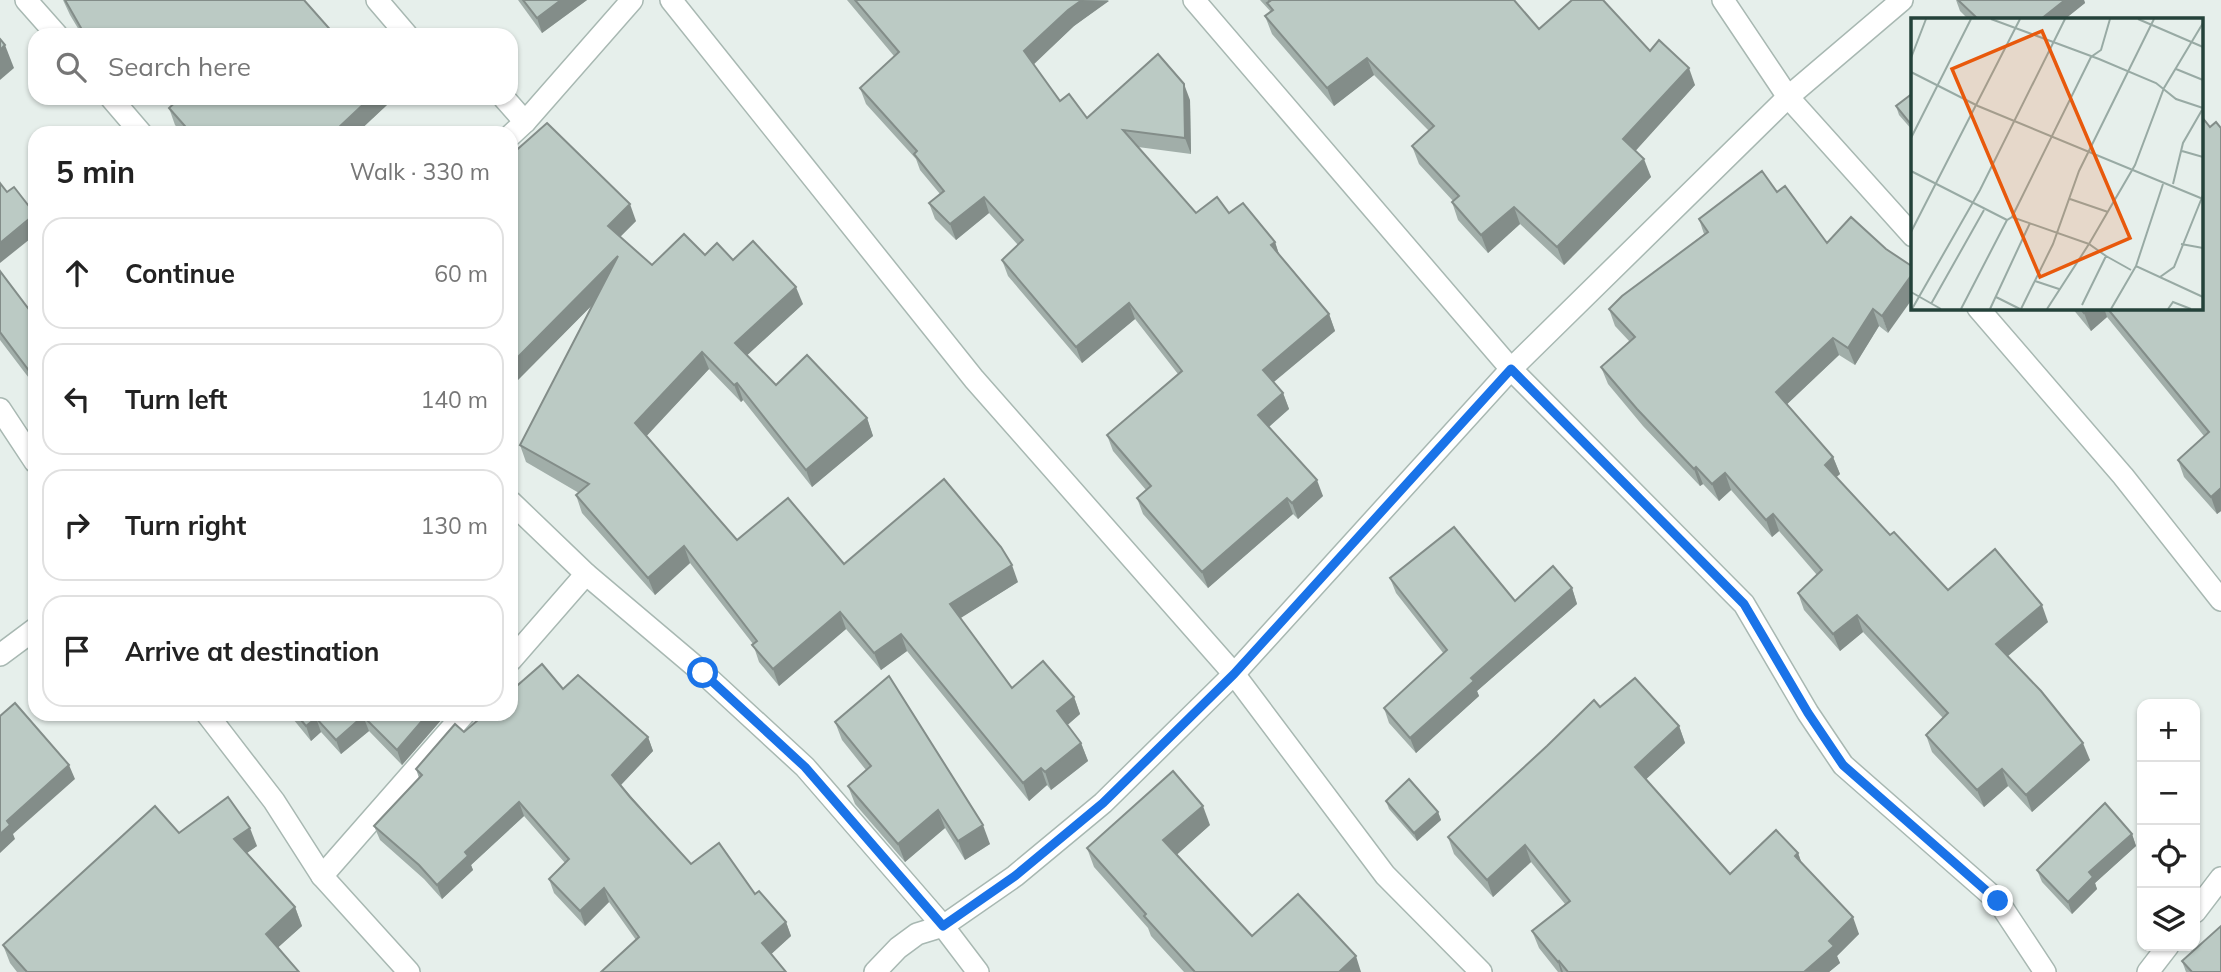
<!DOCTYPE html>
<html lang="en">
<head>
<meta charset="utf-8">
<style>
	:root { --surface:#fff; --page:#f2f2f2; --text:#222; --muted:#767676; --line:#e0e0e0 }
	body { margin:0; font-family:Mulish,sans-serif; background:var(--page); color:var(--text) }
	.controls { position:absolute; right:21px; bottom:21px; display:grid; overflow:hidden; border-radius:14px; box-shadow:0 2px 5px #0004 }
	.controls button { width:63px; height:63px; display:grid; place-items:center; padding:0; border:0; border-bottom:2px solid var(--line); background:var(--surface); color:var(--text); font:35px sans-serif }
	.stop { position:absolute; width:21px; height:21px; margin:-16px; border:5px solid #1a73e8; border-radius:50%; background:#fff }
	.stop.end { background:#1a73e8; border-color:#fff; box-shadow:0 2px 7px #0008 }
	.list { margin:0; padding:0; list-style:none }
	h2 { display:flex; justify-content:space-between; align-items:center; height:91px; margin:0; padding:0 28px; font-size:30px }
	h2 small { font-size:23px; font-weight:400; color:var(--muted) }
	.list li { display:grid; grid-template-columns:46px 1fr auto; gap:21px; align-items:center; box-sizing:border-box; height:112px; margin:0 14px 14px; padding:0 14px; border:2px solid var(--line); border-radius:21px }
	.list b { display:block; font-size:26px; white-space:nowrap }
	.list em { font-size:23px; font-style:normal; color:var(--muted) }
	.icon { flex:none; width:38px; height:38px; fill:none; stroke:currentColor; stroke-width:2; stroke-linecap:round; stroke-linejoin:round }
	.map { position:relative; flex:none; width:2221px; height:972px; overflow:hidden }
	.search { position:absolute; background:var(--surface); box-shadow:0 2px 5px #0004; left:28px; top:28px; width:490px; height:77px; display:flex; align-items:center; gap:18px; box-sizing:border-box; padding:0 24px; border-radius:21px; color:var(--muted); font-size:26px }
	.panel { position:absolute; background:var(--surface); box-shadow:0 2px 5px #0004; left:28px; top:126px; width:490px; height:595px; border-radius:21px }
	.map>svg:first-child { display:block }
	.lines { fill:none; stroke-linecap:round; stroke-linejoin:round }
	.minor-casing { stroke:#a8b8b2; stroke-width:24 }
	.minor { stroke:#fff; stroke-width:21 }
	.wall { fill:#a1aea9 }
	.shaded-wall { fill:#838d89 }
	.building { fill:#bbcac4; stroke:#838d89; stroke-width:2 }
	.route { stroke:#1a73e8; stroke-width:9 }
	.inset-road { fill:none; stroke:#98aaa4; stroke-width:2 }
	.view { fill:#e8590c; fill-opacity:0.15; stroke:#e8590c; stroke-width:3.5 }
	.inset-edge { fill:none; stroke:#24423a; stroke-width:3.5 }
</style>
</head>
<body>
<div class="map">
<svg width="2221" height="972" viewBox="0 0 2221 972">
	<rect width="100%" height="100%" fill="#e6efeb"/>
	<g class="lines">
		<defs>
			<g id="minor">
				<path d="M26,0L57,35"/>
				<path d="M377,0L407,35"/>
				<path d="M671,0L974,379L1234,674L1385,875L1481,972"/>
				<path d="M1194,0L1511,369L1744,604L1808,713L1843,765L1998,901L2045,972"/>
				<path d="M1723,0L1788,97L1913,236"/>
				<path d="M111,98L141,133"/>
				<path d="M504,98L525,122"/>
				<path d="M511,135L525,122L632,0"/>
				<path d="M1978,308L2123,476L2221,600"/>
				<path d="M0,409L35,462"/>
				<path d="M511,502L586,574L703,673L805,767L943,926L978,972"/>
				<path d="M0,655L35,629"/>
				<path d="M511,660L586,574"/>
				<path d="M207,714L274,801L322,876L409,972"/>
				<path d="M322,876L464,714"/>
				<path d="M2195,912L2221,878"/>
				<path d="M875,972L898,948L917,934L943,926L1015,876L1103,803L1234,674L1511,369L1788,97L1902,0"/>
				<path d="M2148,972L2168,946"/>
			</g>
		</defs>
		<use href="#minor" class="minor-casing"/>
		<use href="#minor" class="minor"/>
	</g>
	<g class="wall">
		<path d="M63,0H304L335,35H82L70,15Z"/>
		<path d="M518,0H587L542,33Z"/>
		<path d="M847,0H1109L1074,26L1033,64L1060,101L1087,118L1190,100L1191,154L1138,147L1196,213H1229L1275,242L1279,254L1329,314L1335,331L1273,382L1283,393L1289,409L1269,427L1323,496L1298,519L1293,514L1208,588L1143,514L1137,498L1146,490L1113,451L1107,435L1178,374L1135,319L1082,363L1008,276L1002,260L1018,245L989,213L956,240L935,219L929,203L940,194L920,170L916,159L866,104L860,88L894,56Z"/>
		<path d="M1260,0H1514L1539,29L1650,51L1695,85L1635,151L1651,177L1564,265L1520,224L1488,253L1458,220L1452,202L1453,201L1419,164L1412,146L1429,131L1374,75L1334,106L1272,34L1265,16L1271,12Z"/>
		<path d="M1956,0H2084L2085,3L2065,19H1968L1960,11Z"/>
		<path d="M1913,93V131L1899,115L1896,106Z"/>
		<path d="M388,104L357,133H182L175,125L169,108Z"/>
		<path d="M2210,127L2221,128V511L2217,514L2184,477L2178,460L2204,436L2107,317L2091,331L2072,308H2202Z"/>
		<path d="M511,155L636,221L620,237L652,265L705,255L733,260L803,304L747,355L776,385L867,418L873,436L812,487L743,400L741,402L709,369L646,436L737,540L844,564L1018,582L960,618L1012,688L1074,697L1080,714L1067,725L1081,743L1088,761L1051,790L1047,785L1029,801L907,651L881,670L846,629L779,686L759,662L753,644L690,563L655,595L582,513L576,495L579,493L526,462L520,445L592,305L511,387Z"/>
		<path d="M1777,192L1827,243L1851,217L1888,333L1879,326L1855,365L1839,355L1787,404L1833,457L1840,474L1836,477L1890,535L1948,590L2048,622L2008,656L2090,760L2032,812L2008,786L1984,807L1932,752L1926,735L1943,718L1863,632L1840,651L1804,610L1798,593L1817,575L1779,531L1772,537L1731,490L1719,501L1703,484L1700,486L1643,426L1608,384L1601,367L1630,342L1615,326L1609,309L1704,234L1699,219Z"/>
		<path d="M0,271L31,312L35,309V386L0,340Z"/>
		<path d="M1390,578L1515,601L1572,588L1577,604L1477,691L1479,696L1416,753L1389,723L1384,708L1444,654L1396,593Z"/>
		<path d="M563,689L648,737L653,751L621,785L691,864L755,894L786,922L791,936L771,954L636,940L609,902L585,926L554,893L549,879L565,863L524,816L471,865L473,870L442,899L424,879L380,840L374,826L419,778L416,769L464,732Z"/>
		<path d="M1600,707L1679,726L1685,743L1646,779L1730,874L1798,853L1802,864L1859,934L1837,956L1840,963L1829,972H1558L1539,948L1532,931L1565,904L1531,862L1493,897L1454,854L1448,837Z"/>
		<path d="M289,714H440L442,719L402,765L369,731L341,754L321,732L311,741Z"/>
		<path d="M835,722L990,844L965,860L945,828L905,862L855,804L848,786L866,770L842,740Z"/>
		<path d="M1386,801L1438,812L1441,820L1417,841L1389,809Z"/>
		<path d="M1210,825L1177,854L1252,936L1361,972H1184L1151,936L1148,928L1094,867L1087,848Z"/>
		<path d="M179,833L257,846L246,853L295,907L302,926L278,947L299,972H17L10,963L3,945Z"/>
		<path d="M2132,834L2136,846L2095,883L2097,889L2072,914L2042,882L2037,870Z"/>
		<path d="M2182,961L2221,972H2186Z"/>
	</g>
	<g class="shaded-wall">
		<path d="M561,0H587L542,33L537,18Z"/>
		<path d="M1082,0L1109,1L1074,26L1030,68L1024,51L1068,10Z"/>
		<path d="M2065,0H2084L2085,3L2065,19H2041Z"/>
		<path d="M5,45L14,68L0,80V50Z"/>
		<path d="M1367,58L1374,75L1334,106L1327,88Z"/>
		<path d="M1689,68L1695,85L1630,157L1623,139Z"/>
		<path d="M1184,84L1190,100L1191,154L1185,138Z"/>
		<path d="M370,98H385L388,104L357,133H337L336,130Z"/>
		<path d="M334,128L336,133H328Z"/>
		<path d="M1644,159L1651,177L1564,265L1557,247Z"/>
		<path d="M984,197L989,213L956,240L950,224Z"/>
		<path d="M630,204L636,221L614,243L608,226Z"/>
		<path d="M1514,207L1520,224L1488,253L1481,235Z"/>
		<path d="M35,215V235L0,263V243Z"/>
		<path d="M1275,242L1280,258L1271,245Z"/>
		<path d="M618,256L624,273L511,387V364Z"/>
		<path d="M1913,273V298L1888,333L1882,316Z"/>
		<path d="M796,287L803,304L742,360L735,343Z"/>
		<path d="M1129,303L1135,319L1082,363L1076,347Z"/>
		<path d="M2090,308H2104L2107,317L2091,331L2084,313Z"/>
		<path d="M1873,309L1879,326L1855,365L1848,348Z"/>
		<path d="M1329,314L1335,331L1269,386L1263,370Z"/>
		<path d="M1833,338L1839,355L1782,409L1776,392Z"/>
		<path d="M702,352L709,369L642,441L635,423Z"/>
		<path d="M35,368V385L30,372Z"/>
		<path d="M737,383L743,400L741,402L734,385Z"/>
		<path d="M1283,393L1289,409L1264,431L1258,415Z"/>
		<path d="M867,418L873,436L812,487L806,470Z"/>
		<path d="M1833,457L1840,474L1831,482L1825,465Z"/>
		<path d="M1696,467L1703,484L1700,486L1694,469Z"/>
		<path d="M1725,473L1731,490L1719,501L1712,484Z"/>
		<path d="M1317,480L1323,496L1298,519L1292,503Z"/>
		<path d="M2221,488V511L2217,514L2211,497Z"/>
		<path d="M1287,498L1293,514L1208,588L1202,572Z"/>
		<path d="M1773,514L1779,531L1772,537L1766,520Z"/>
		<path d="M684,546L690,563L655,595L648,578Z"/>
		<path d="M1012,565L1018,582L956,621L950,604Z"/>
		<path d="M1572,588L1577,604L1477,691L1479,696L1416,753L1410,738L1471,678Z"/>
		<path d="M2042,605L2048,622L2002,661L1996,644Z"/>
		<path d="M840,612L846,629L779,686L773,669Z"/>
		<path d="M1857,615L1863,632L1840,651L1833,634Z"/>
		<path d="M901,634L907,651L881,670L874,653Z"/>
		<path d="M1074,697L1080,714L1063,729L1057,711Z"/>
		<path d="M428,714H440L442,719L402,765L397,750Z"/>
		<path d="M363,716L369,731L341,754L336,740Z"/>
		<path d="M316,718L321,732L311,741L306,726Z"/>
		<path d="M1679,726L1685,743L1641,784L1635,767Z"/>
		<path d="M648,737L653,751L617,789L612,775Z"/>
		<path d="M1081,743L1088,761L1051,790L1045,772Z"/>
		<path d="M2083,743L2090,760L2032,812L2026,795Z"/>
		<path d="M69,765L75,779L13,834L15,839L0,853V834L7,821Z"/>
		<path d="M1041,768L1047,785L1029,801L1023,783Z"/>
		<path d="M2002,769L2008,786L1984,807L1977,790Z"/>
		<path d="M519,802L524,816L471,865L473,870L442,899L437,885L465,852Z"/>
		<path d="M1203,806L1210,825L1171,860L1163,840Z"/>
		<path d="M938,810L945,828L905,862L898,844Z"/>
		<path d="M1438,812L1441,820L1417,841L1414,833Z"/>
		<path d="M983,825L990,844L965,860L958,841Z"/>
		<path d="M250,828L257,846L240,858L234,839Z"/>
		<path d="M2132,834L2136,846L2095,883L2097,889L2072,914L2068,902L2089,872Z"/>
		<path d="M1525,845L1531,862L1493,897L1487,880Z"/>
		<path d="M1798,853L1804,870L1795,856Z"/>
		<path d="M604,888L609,902L585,926L580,911Z"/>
		<path d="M295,907L302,926L273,952L266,934Z"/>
		<path d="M1853,917L1859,934L1837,956L1840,963L1829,972H1804L1829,941Z"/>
		<path d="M786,922L791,936L767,958L762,943Z"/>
		<path d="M1356,956L1361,972H1339Z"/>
		<path d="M1559,961L1563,972H1561L1558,962Z"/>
	</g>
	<g class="building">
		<path d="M65,0H304L335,35H85Z"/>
		<path d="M523,0H561L537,18Z"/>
		<path d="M855,0H1082L1068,10L1024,51L1060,101L1069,94L1087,118L1158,54L1184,84L1185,138L1123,130L1196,213L1217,197L1229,213L1243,203L1275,242L1271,245L1329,314L1263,370L1283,393L1258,415L1317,480L1292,503L1287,498L1202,572L1137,498L1151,486L1107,435L1182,371L1129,303L1076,347L1002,260L1023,240L984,197L950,224L929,203L944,191L914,154L917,151L860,88L899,52Z"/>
		<path d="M1269,0H1514L1539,29L1572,0H1603L1650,51L1659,40L1689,68L1623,139L1644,159L1557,247L1514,207L1481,235L1452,202L1459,196L1412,146L1434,126L1367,58L1327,88L1265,16L1273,10L1267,3L1270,1Z"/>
		<path d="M1958,0H2065L2041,19H1978Z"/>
		<path d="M0,39L5,45L0,50Z"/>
		<path d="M1913,93V127L1896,106Z"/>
		<path d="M180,98H370L336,130L334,128L328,133H191L169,108Z"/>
		<path d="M2202,117L2210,127L2216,122L2221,128V488L2211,497L2178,460L2209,432L2107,308H2202Z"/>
		<path d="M547,123L630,204L608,226L652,265L684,234L705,255L717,243L733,260L753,241L796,287L735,343L776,385L807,355L867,418L806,470L737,383L734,385L702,352L635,423L737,540L788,498L844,564L944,479L1001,547L1012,565L950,604L1012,688L1043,661L1074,697L1057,711L1081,743L1045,772L1041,768L1023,783L901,634L874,653L840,612L773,669L752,645L757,641L684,546L648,578L576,495L589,484L520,445L618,256L511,364V199L513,197L511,195V155Z"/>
		<path d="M1762,171L1777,192L1785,186L1827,243L1851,217L1886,249L1913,267V273L1882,316L1873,309L1848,348L1833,338L1776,392L1833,457L1825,465L1890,535L1894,532L1948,590L1995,549L2042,605L1996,644L2041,691L2083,743L2026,795L2002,769L1977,790L1926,735L1948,713L1857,615L1833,634L1798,593L1822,570L1773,514L1766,520L1725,473L1712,484L1696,467L1694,469L1637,409L1601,367L1635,337L1609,309L1622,296L1708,232L1699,219Z"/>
		<path d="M0,183L7,192L14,187L35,214L0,243Z"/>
		<path d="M0,271L31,312L35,309V368L30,372L0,332Z"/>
		<path d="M2080,308H2090L2084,313Z"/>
		<path d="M1454,527L1515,601L1553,566L1572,588L1471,678L1474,681L1410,738L1384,708L1447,650L1390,578Z"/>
		<path d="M542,664L563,689L578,675L648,737L612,775L630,797L691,864L719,843L755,894L759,891L786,922L762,943L786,972H601L639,937L604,888L580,911L549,879L569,859L519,802L465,852L468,856L437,885L419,865L374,826L422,775L416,769L455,724L464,732L485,714H511V691Z"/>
		<path d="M889,676L983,825L958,841L938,810L898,844L848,786L871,766L835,722Z"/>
		<path d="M1635,678L1679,726L1635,767L1730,874L1776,830L1798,853L1795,856L1853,917L1829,941L1834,946L1804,972H1568L1559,961L1558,962L1532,931L1570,901L1525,845L1487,880L1448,837L1547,746L1594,700L1600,707Z"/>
		<path d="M15,703L69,765L7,821L10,825L0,834V716Z"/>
		<path d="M296,714H428L397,750L363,716L336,740L316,718L306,726Z"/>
		<path d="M1173,771L1203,806L1163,840L1252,936L1298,894L1356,956L1339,972H1195L1144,916L1146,914L1087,848Z"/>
		<path d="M1409,779L1438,812L1414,833L1386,801Z"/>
		<path d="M228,797L250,828L234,839L295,907L266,934L299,972H27L3,945L155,806L179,833Z"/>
		<path d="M2105,803L2132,834L2089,872L2093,877L2068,902L2037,870Z"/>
		<path d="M2221,926V972H2192L2182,961Z"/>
	</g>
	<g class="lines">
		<path class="route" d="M703,673L805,767L943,926L1015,876L1103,803L1234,674L1511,369L1744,604L1808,713L1843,765L1998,901"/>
	</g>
	<g transform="translate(1911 18)">
		<rect width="292" height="292" fill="#e6efeb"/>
		<path class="inset-road" d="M80,1L188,41L245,65L265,81L292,90M227,1L292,29M0,40L15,1M265,51L292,62M0,54L67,88L292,181M0,120L60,1M271,133L292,139M0,153L96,202L101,199L178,226L224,147L253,70L292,5M262,166L272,125L291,92M159,181L197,194M101,199L180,39L190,32L199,1M0,214L109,1M270,226L292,230M195,238L220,252M225,248L252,166M249,259L263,249L292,177M124,263L148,271M0,274L30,291M85,279L109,291M20,286L73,192M1,291L69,172L154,1M50,291L96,202M79,291L119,205M110,291L142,226L168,153L243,1M136,291L178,226L195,238L171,287M200,291L225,248L292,279M257,291L262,284L280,291"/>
		<path class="view" d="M131,13L219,220L129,259L41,51Z"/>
		<rect width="292" height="292" class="inset-edge"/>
	</g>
</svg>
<div class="controls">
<button>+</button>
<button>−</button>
<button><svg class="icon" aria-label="locate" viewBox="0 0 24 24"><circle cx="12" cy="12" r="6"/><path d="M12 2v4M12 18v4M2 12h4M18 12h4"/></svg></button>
<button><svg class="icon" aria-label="layers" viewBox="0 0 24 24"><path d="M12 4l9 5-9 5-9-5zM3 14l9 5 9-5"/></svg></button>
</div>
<div class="stop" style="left:703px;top:673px"></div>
<div class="stop end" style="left:1998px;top:901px"></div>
<div class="search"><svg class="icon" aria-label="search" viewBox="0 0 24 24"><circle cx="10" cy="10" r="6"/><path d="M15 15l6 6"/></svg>Search here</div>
<section class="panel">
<h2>5 min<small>Walk · 330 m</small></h2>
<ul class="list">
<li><svg class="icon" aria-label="ahead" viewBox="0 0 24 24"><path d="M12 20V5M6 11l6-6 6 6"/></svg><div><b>Continue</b></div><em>60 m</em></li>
<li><svg class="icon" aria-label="left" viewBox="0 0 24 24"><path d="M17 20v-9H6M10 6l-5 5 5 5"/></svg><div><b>Turn left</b></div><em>140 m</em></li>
<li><svg class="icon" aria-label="right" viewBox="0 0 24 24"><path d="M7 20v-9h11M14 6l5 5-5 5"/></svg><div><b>Turn right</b></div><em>130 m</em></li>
<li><svg class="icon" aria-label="arrive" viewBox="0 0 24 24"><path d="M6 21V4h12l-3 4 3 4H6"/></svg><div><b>Arrive at destination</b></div></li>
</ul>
</section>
</div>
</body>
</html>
